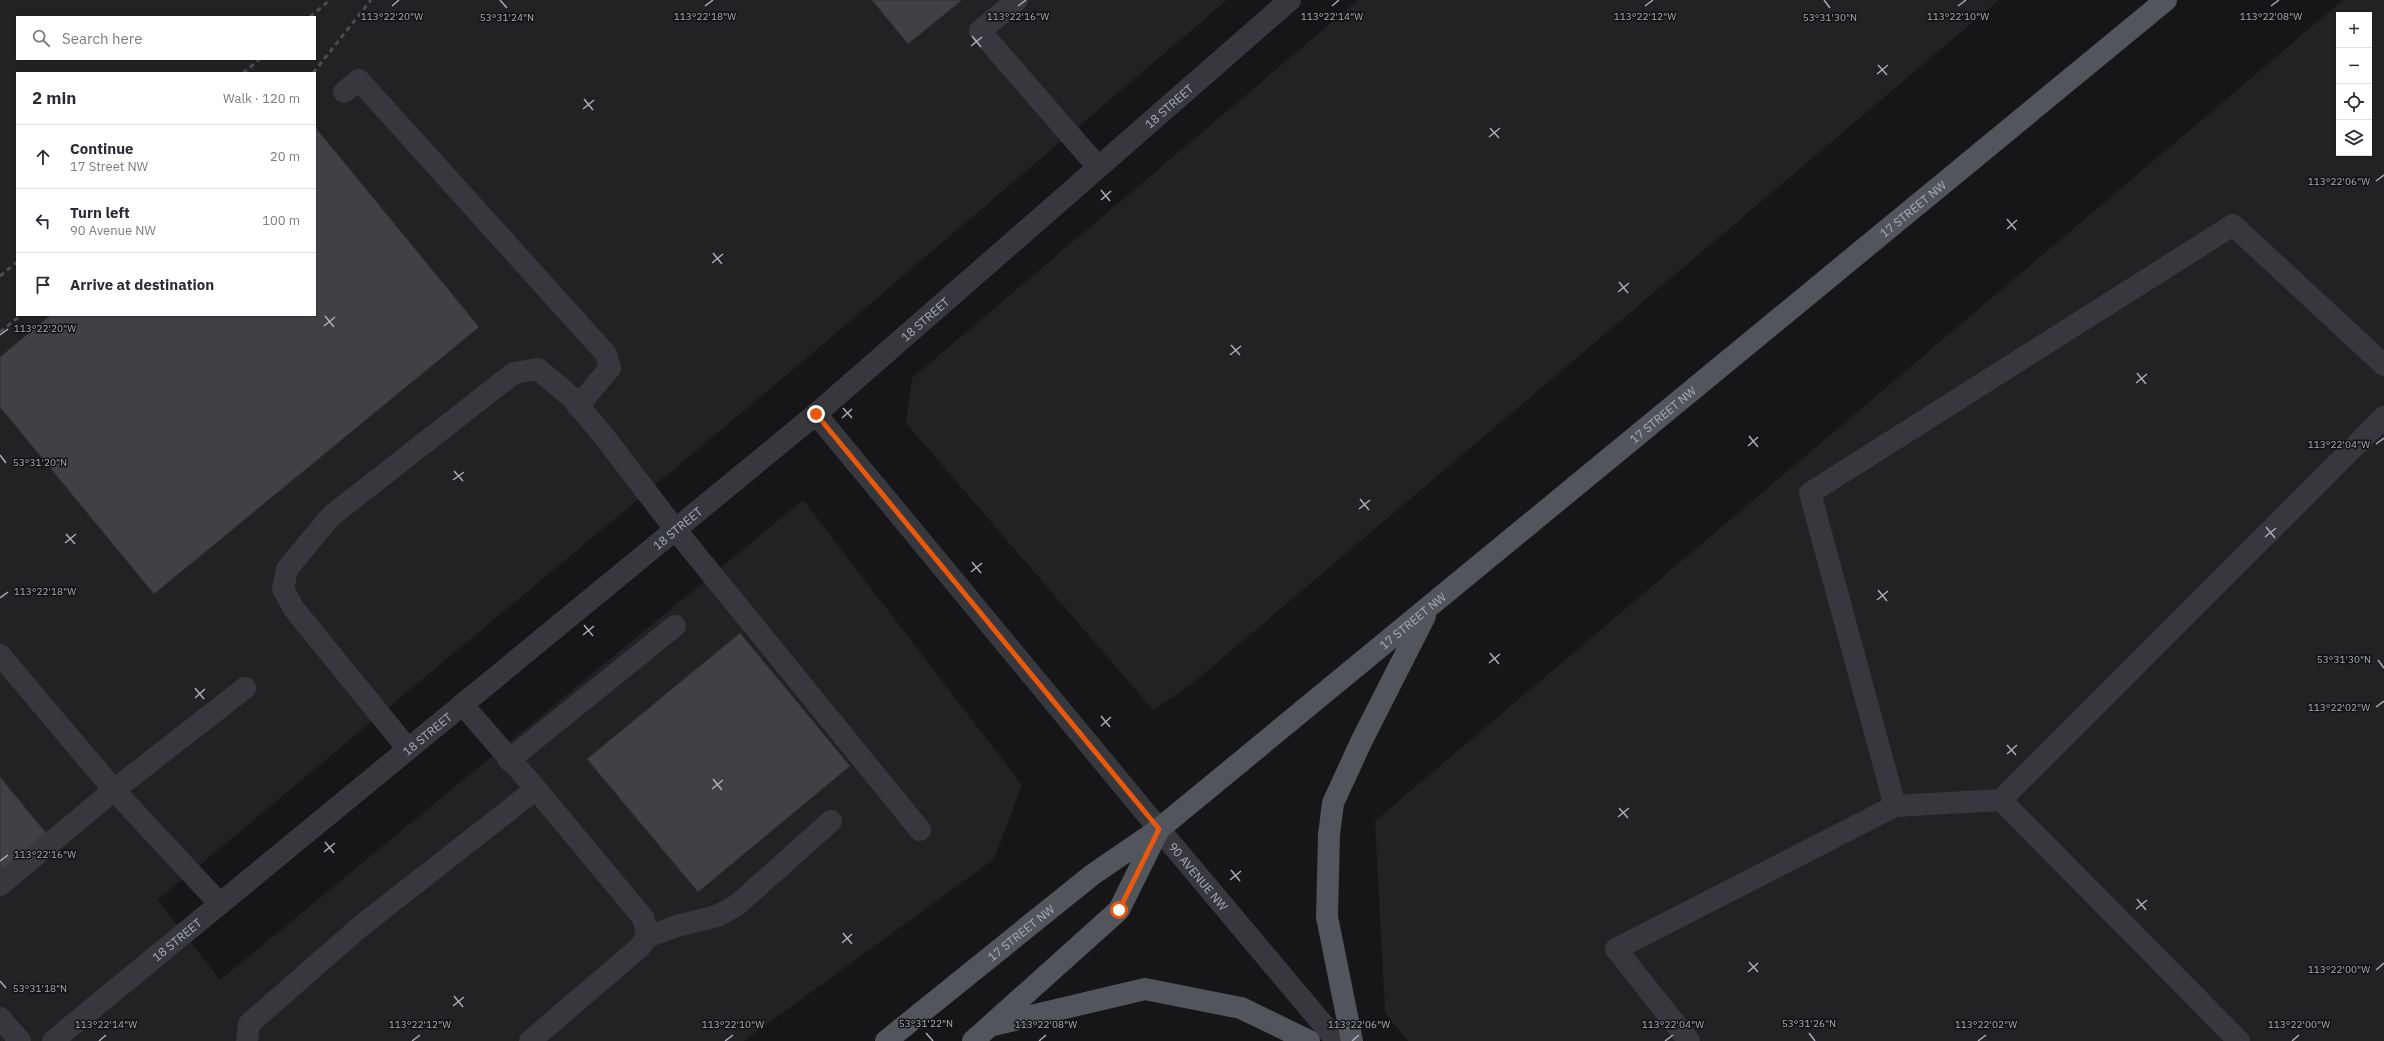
<!DOCTYPE html>
<html lang="en">
<head>
<meta charset="utf-8">
<style>
	:root { --surface:#fff; --page:#f2f2f3; --text:#2b2b33; --muted:#7c7c81; --line:#e1e1e2 }
	body { margin:0; font-family:"IBM Plex Sans",sans-serif; background:var(--page); color:var(--text) }
	.controls { position:absolute; right:12px; top:12px; display:grid; overflow:hidden; border-radius:0px; box-shadow:0 1px 3px #0004 }
	.controls button { width:36px; height:36px; display:grid; place-items:center; padding:0; border:0; border-bottom:1px solid var(--line); background:var(--surface); color:var(--text); font:20px sans-serif }
	.stop { position:absolute; width:12px; height:12px; margin:-9px; border:3px solid #ea580c; border-radius:50%; background:#fff }
	.stop.end { background:#ea580c; border-color:#fff; box-shadow:0 1px 4px #0008 }
	.list { margin:0; padding:0; list-style:none }
	h2 { display:flex; justify-content:space-between; align-items:center; height:52px; margin:0; padding:0 16px; font-size:17px }
	h2 small { font-size:13px; font-weight:400; color:var(--muted) }
	.list li { display:grid; grid-template-columns:26px 1fr auto; gap:12px; align-items:center; box-sizing:border-box; height:64px; padding:0 16px; border-top:1px solid var(--line) }
	.list b { display:block; font-size:15px; white-space:nowrap }
	.list p { margin:0; font-size:13px; white-space:nowrap; color:var(--muted) }
	.list em { font-size:13px; font-style:normal; color:var(--muted) }
	.icon { flex:none; width:22px; height:22px; fill:none; stroke:currentColor; stroke-width:2; stroke-linecap:round; stroke-linejoin:round }
	.map { position:relative; flex:none; width:2384px; height:1041px; overflow:hidden }
	.search { position:absolute; background:var(--surface); box-shadow:0 1px 3px #0004; left:16px; top:16px; width:300px; height:44px; display:flex; align-items:center; gap:10px; box-sizing:border-box; padding:0 14px; border-radius:0px; color:var(--muted); font-size:15px }
	.panel { position:absolute; background:var(--surface); box-shadow:0 1px 3px #0004; left:16px; top:72px; width:300px; height:244px; border-radius:0px }
	.map>svg:first-child { display:block }
	.built { fill:#222225; fill-rule:evenodd }
	.building { fill:#404145; stroke:#303034 }
	.lines { fill:none; stroke-linecap:round; stroke-linejoin:round }
	.minor { stroke:#37383d; stroke-width:22 }
	.major { stroke:#53555c; stroke-width:22 }
	.rail { stroke:#4a4c52; stroke-width:3; stroke-dasharray:5 4; stroke-linecap:butt }
	.route { stroke:#ea580c; stroke-width:5 }
	.ticks { fill:none; stroke:#a8adb8; stroke-width:1.5 }
	.labels { text-anchor:middle; dominant-baseline:central; stroke-width:3; stroke-linejoin:round; paint-order:stroke }
	.street-label { font-size:12px; fill:#a8adb8; stroke:#111113 }
	.ticks-label { font-size:10px; text-anchor:middle; fill:#a8adb8; stroke:#111113; stroke-width:3; stroke-linejoin:round; paint-order:stroke }
</style>
</head>
<body>
<div class="map">
<svg width="2384" height="1041" viewBox="0 0 2384 1041">
	<rect width="100%" height="100%" fill="#161618"/>
	<g class="built">
		<path d="M0,0H1227L782,379L158,900L220,980L803,500L1022,785L994,859L744,1041H0ZM17,17H315V59H17ZM17,73H315V315H17Z"/>
		<path d="M1358,0H1999L1193,683L1153,710L906,423L912,378Z"/>
		<path d="M2343,0H2384V1041H1408L1385,1013L1375,821ZM2339,15H2369V153H2339Z"/>
	</g>
	<g class="building">
		<path d="M872,0H962L908,44Z"/>
		<path d="M315,127L479,327L154,594L0,407V357L51,315H315Z"/>
		<path d="M740,633L850,766L698,892L587,759Z"/>
		<path d="M0,777L46,833L0,871Z"/>
	</g>
	<g class="lines">
		<g class="minor">
			<path d="M1017,0L980,31L1098,167"/>
			<path d="M344,92L359,80L606,354L610,368L578,406"/>
			<path id="s1" d="M816,414L1159,829L1337,1041"/>
			<path d="M0,655L114,790L220,904"/>
			<path d="M462,704L536,789L644,919L647,937L640,947L530,1041"/>
			<path d="M408,749L294,609L283,589L287,569L331,516L514,373L538,369L570,396L603,435L675,529L920,830"/>
			<path d="M509,760L675,626"/>
			<path d="M1895,806L1810,493L2233,225L2384,365"/>
			<path d="M0,885L114,790L245,688"/>
			<path d="M647,937L677,926L717,916L737,905L831,821"/>
			<path d="M0,1018L20,1041"/>
			<path id="s2" d="M53,1041L816,414L1290,0"/>
			<path d="M247,1041L249,1024L361,926L536,789"/>
			<path d="M1689,1041L1616,949L1895,806L2001,800"/>
			<path d="M2239,1041L2001,800L2384,417"/>
		</g>
		<g class="major">
			<path d="M993,1025L1145,989L1241,1008L1309,1041"/>
			<path id="s3" d="M886,1041L1092,875L1159,829L2166,0"/>
			<path d="M973,1041L1119,910L1158,831"/>
			<path d="M1352,1041L1327,917L1329,835L1333,803L1362,740L1425,616"/>
		</g>
		<g class="rail">
			<path d="M310,17L330,0"/>
			<path d="M243,73L260,59"/>
			<path d="M313,73L371,0"/>
			<path d="M0,276L17,262"/>
			<path d="M0,332L21,315"/>
		</g>
	</g>
	<g class="lines">
		<path class="route" d="M816,414L1159,829L1119,910"/>
	</g>
	<path class="ticks" d="M500,0L507,8M1824,0L1830,8M392,6L399,0M705,6L713,0M1018,6L1026,0M1332,6L1339,0M1645,6L1653,0M1958,6L1966,0M2271,6L2279,0M972,36L981,47M971,46L982,37M1878,65L1887,75M1877,74L1888,65M584,99L593,110M583,109L594,100M1490,128L1499,138M1489,137L1500,128M2376,181L2384,175M1101,190L1110,201M1101,200L1111,191M2007,219L2016,230M2007,229L2017,220M713,253L722,264M712,263L723,254M1619,282L1628,293M1618,292L1629,283M325,316L334,327M324,326L335,317M0,335L8,329M1231,345L1240,355M1230,355L1241,346M2137,373L2146,384M2136,383L2147,374M843,408L852,418M842,418L852,409M1749,436L1758,447M2376,444L2384,438M1748,446L1758,437M0,455L6,463M454,471L463,481M453,480L464,472M1360,499L1369,510M1359,509L1370,500M2266,527L2275,538M66,534L75,544M2265,537L2276,528M65,543L76,534M972,562L981,573M971,572L982,563M1878,590L1887,601M0,598L8,592M1877,600L1888,591M584,625L593,636M583,635L594,626M1490,653L1499,664M2378,660L2384,668M1489,663L1500,654M195,688L204,699M195,698L205,689M2376,707L2384,701M1101,716L1110,727M1101,726L1111,717M2007,745L2016,755M2007,754L2017,745M713,779L722,790M712,789L723,780M1619,808L1628,818M1618,817L1629,808M325,842L334,853M324,852L335,843M0,861L8,855M1231,870L1240,881M1230,880L1241,871M2137,899L2146,910M2136,909L2147,900M843,933L852,944M842,943L852,934M1749,962L1758,972M2376,970L2384,963M1748,972L1758,963M0,981L6,988M454,996L463,1007M453,1006L464,997M926,1033L933,1041M1809,1033L1815,1041M99,1041L106,1035M412,1041L420,1035M725,1041L733,1035M1039,1041L1046,1035M1352,1041L1359,1035M1665,1041L1673,1035M1978,1041L1986,1035M2292,1041L2299,1035"/>
	<g class="labels">
		<g class="street-label">
			<text stroke="none"><textPath href="#s2" startOffset="1456">18 STREET</textPath></text>
			<text stroke="none"><textPath href="#s3" startOffset="1322">17 STREET NW</textPath></text>
			<text stroke="none"><textPath href="#s2" startOffset="1132">18 STREET</textPath></text>
			<text stroke="none"><textPath href="#s3" startOffset="998">17 STREET NW</textPath></text>
			<text stroke="none"><textPath href="#s2" startOffset="808">18 STREET</textPath></text>
			<text stroke="none"><textPath href="#s3" startOffset="674">17 STREET NW</textPath></text>
			<text stroke="none"><textPath href="#s2" startOffset="484">18 STREET</textPath></text>
			<text stroke="none"><textPath href="#s1" startOffset="600">90 AVENUE NW</textPath></text>
			<text stroke="none"><textPath href="#s3" startOffset="173">17 STREET NW</textPath></text>
			<text stroke="none"><textPath href="#s2" startOffset="160">18 STREET</textPath></text>
		</g>
	</g>
	<g class="ticks-label">
		<text x="392" y="20">113°22'20"W</text>
		<text x="1018" y="20">113°22'16"W</text>
		<text x="1332" y="20">113°22'14"W</text>
		<text x="1645" y="20">113°22'12"W</text>
		<text x="1958" y="20">113°22'10"W</text>
		<text x="2271" y="20">113°22'08"W</text>
		<text x="705" y="20">113°22'18"W</text>
		<text x="507" y="21">53°31'24"N</text>
		<text x="1830" y="21">53°31'30"N</text>
		<text x="2339" y="185">113°22'06"W</text>
		<text x="45" y="332">113°22'20"W</text>
		<text x="2339" y="448">113°22'04"W</text>
		<text x="40" y="466">53°31'20"N</text>
		<text x="45" y="595">113°22'18"W</text>
		<text x="2344" y="663">53°31'30"N</text>
		<text x="2339" y="711">113°22'02"W</text>
		<text x="45" y="858">113°22'16"W</text>
		<text x="2339" y="973">113°22'00"W</text>
		<text x="40" y="992">53°31'18"N</text>
		<text x="926" y="1027">53°31'22"N</text>
		<text x="1809" y="1027">53°31'26"N</text>
		<text x="106" y="1028">113°22'14"W</text>
		<text x="420" y="1028">113°22'12"W</text>
		<text x="733" y="1028">113°22'10"W</text>
		<text x="1046" y="1028">113°22'08"W</text>
		<text x="1359" y="1028">113°22'06"W</text>
		<text x="1673" y="1028">113°22'04"W</text>
		<text x="1986" y="1028">113°22'02"W</text>
		<text x="2299" y="1028">113°22'00"W</text>
	</g>
</svg>
<div class="controls">
<button>+</button>
<button>−</button>
<button><svg class="icon" aria-label="locate" viewBox="0 0 24 24"><circle cx="12" cy="12" r="6"/><path d="M12 2v4M12 18v4M2 12h4M18 12h4"/></svg></button>
<button><svg class="icon" aria-label="layers" viewBox="0 0 24 24"><path d="M12 4l9 5-9 5-9-5zM3 14l9 5 9-5"/></svg></button>
</div>
<div class="stop" style="left:1119px;top:910px"></div>
<div class="stop end" style="left:816px;top:414px"></div>
<div class="search"><svg class="icon" aria-label="search" viewBox="0 0 24 24"><circle cx="10" cy="10" r="6"/><path d="M15 15l6 6"/></svg>Search here</div>
<section class="panel">
<h2>2 min<small>Walk · 120 m</small></h2>
<ul class="list">
<li><svg class="icon" aria-label="ahead" viewBox="0 0 24 24"><path d="M12 20V5M6 11l6-6 6 6"/></svg><div><b>Continue</b><p>17 Street NW</p></div><em>20 m</em></li>
<li><svg class="icon" aria-label="left" viewBox="0 0 24 24"><path d="M17 20v-9H6M10 6l-5 5 5 5"/></svg><div><b>Turn left</b><p>90 Avenue NW</p></div><em>100 m</em></li>
<li><svg class="icon" aria-label="arrive" viewBox="0 0 24 24"><path d="M6 21V4h12l-3 4 3 4H6"/></svg><div><b>Arrive at destination</b></div></li>
</ul>
</section>
</div>
</body>
</html>
